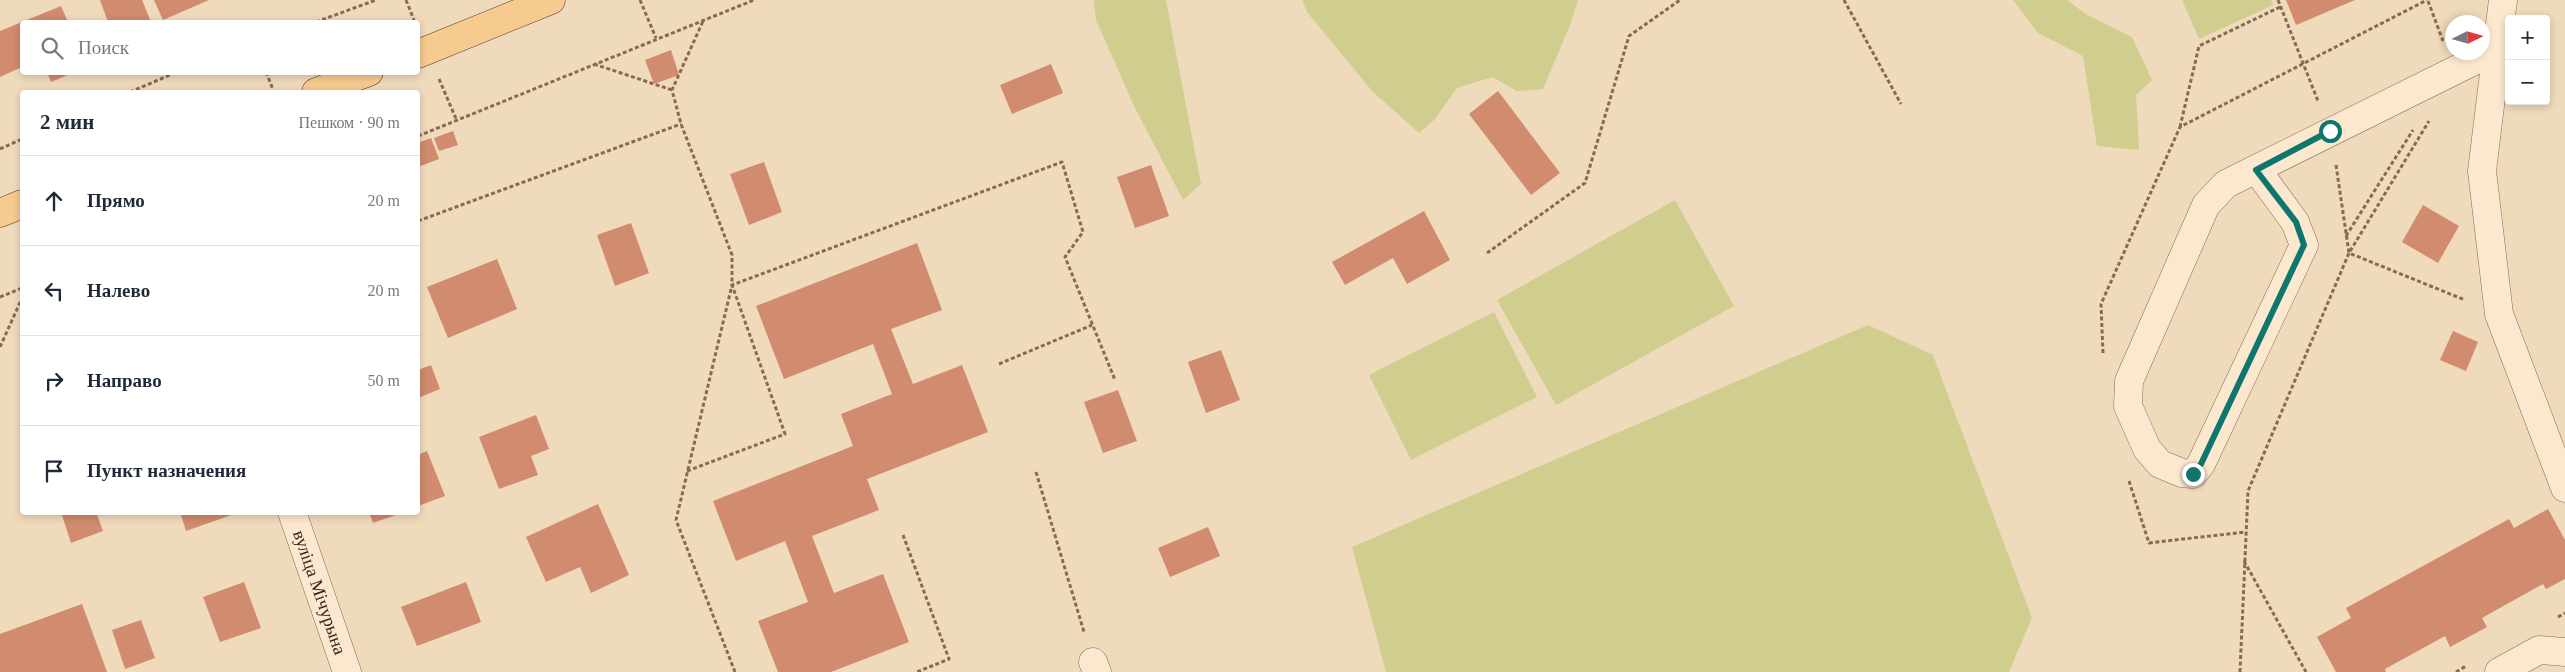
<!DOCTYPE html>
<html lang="ru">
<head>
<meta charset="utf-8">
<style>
	:root { --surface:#fff; --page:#f2f2f3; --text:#1f2937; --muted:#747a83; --line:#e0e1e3 }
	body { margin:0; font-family:"Times New Roman",serif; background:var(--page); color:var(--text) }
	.controls { position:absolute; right:15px; top:15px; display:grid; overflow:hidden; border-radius:5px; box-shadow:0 2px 8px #0003 }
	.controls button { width:45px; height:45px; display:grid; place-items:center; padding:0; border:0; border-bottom:1px solid var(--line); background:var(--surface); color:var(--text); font:25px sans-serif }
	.compass { position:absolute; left:2445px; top:15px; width:45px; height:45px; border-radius:50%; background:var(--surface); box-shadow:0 2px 8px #0003; rotate:85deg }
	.stop { position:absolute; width:15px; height:15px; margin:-11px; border:4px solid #0f766e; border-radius:50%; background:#fff }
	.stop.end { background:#0f766e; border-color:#fff; box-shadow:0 1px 5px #0008 }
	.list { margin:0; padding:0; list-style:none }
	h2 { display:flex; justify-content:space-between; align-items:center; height:65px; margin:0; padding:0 20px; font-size:21px }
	h2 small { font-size:16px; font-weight:400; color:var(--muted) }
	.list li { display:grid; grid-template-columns:32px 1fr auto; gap:15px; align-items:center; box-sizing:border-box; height:90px; padding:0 20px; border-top:1px solid var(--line) }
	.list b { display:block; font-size:19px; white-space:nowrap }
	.list em { font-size:16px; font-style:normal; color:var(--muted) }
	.icon { flex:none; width:28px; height:28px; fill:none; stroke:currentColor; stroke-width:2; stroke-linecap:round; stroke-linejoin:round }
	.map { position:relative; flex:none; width:2565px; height:672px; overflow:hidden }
	.search { position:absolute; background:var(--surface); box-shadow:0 2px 8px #0003; left:20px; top:20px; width:400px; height:55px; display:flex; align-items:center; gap:12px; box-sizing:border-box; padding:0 18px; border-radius:5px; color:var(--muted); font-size:19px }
	.panel { position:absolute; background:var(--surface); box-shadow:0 2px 8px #0003; left:20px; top:90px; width:400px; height:425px; border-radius:5px }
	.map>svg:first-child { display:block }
	.green { fill:#cfce8f }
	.building { fill:#d18b6f }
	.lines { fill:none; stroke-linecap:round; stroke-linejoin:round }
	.minor-casing { stroke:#896954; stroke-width:29 }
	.major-casing { stroke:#553829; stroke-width:29 }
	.path { stroke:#896954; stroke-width:3; stroke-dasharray:4 2.5; stroke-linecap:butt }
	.minor { stroke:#fbe8cf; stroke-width:28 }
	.major { stroke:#f7ca8f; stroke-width:28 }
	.route { stroke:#0f766e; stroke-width:6 }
	.labels { text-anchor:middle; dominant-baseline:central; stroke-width:4; stroke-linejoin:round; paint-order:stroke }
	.street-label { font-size:18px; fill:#37241a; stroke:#f7e5cb }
</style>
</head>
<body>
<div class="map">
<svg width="2565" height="672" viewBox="0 0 2565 672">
	<rect width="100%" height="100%" fill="#f0dabc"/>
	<g class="green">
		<path d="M1094,0H1166L1201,184L1183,200L1135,108L1096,20Z"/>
		<path d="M1302,0H1578L1570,25L1543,89L1517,91L1492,77L1457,88L1434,120L1419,133L1372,91L1307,12Z"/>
		<path d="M2013,0H2067L2087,15L2132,37L2152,80L2136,95L2139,150L2097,146L2083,56L2038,33Z"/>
		<path d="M2182,0H2271L2273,5L2199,39Z"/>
		<path d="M1675,200L1734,306L1556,405L1497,300Z"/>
		<path d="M1494,312L1537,397L1411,460L1369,375Z"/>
		<path d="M1868,325L1933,355L2032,618L2009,672H1386L1352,547Z"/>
	</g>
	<g class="building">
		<path d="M100,0H142L151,22H108Z"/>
		<path d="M154,0H209L163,20Z"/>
		<path d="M2286,0H2355L2296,25Z"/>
		<path d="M61,6L68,22H22V67L0,77V31Z"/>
		<path d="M671,50L679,75L654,84L645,60Z"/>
		<path d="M1051,64L1063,93L1012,114L1000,85Z"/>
		<path d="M47,72H72V73L51,82Z"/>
		<path d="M1498,91L1560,173L1531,195L1469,114Z"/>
		<path d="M453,131L458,145L439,151L434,138Z"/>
		<path d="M431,138L439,159L418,167V143Z"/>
		<path d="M764,162L782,212L749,225L730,174Z"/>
		<path d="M1151,165L1169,216L1135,228L1117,177Z"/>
		<path d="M2423,205L2459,226L2438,263L2402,242Z"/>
		<path d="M1424,211L1450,260L1407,284L1393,258L1345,285L1332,262Z"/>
		<path d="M631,223L649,273L615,286L597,235Z"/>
		<path d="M917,243L942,310L891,329L913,384L962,365L988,432L867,479L879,510L812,536L834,593L883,574L909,642L831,672H778L758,621L808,602L785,541L736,561L713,501L853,446L841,414L892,394L873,344L784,379L756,306Z"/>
		<path d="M497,259L517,309L448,338L427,287Z"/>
		<path d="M2453,331L2478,342L2466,371L2440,360Z"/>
		<path d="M1221,350L1240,400L1206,413L1188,362Z"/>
		<path d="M431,365L440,389L418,398V370Z"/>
		<path d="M1118,390L1137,441L1103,453L1084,402Z"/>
		<path d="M536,415L549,449L531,456L538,475L499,489L479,437Z"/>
		<path d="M427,451L445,496L418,506V455Z"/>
		<path d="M598,504L629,575L591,593L580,567L546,582L526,537Z"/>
		<path d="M2548,509L2565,540V579L2546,589L2543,584L2482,618L2487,627L2450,647L2445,636L2385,669L2386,672H2336L2317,637L2351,618L2346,608L2509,519L2514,528Z"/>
		<path d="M61,512H96L103,531L71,543Z"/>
		<path d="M180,512H237V513L186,531Z"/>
		<path d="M369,512H401V513L373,523Z"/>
		<path d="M1208,527L1220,556L1170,577L1158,548Z"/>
		<path d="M244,582L261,628L220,642L203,597Z"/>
		<path d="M466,582L481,622L417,646L401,607Z"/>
		<path d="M82,604L107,672H0V634Z"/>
		<path d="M141,620L155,658L125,669L112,630Z"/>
	</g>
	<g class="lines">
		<defs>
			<g id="minor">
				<path d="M2503,0L2482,171L2499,314L2565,488"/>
				<path d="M2257,170L2295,222L2304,245L2201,464L2193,474L2182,473L2160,464L2147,449L2128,406L2129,381L2206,205L2226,184L2498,49"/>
				<path id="s1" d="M292,512L347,672"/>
				<path d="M1093,662L1097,672"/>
				<path d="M2499,672L2539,650L2565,652"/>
			</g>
			<g id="major">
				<path d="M418,54L551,0"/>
				<path d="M316,92L369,72"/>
				<path d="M0,213L22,204"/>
			</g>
		</defs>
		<use href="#minor" class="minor-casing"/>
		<use href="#major" class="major-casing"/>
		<g class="path">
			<path d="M406,0L414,20"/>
			<path d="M640,0L656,38"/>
			<path d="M1844,0L1901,104"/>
			<path d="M2278,0L2318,101"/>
			<path d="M2428,1L2443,41"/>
			<path d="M316,22L376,0"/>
			<path d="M594,64L672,90"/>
			<path d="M266,72L274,92"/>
			<path d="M439,79L457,121"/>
			<path d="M130,92L177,72"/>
			<path d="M2180,127L2199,46L2280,7"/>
			<path d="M418,136L754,0"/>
			<path d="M0,149L22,139"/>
			<path d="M2336,165L2349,253L2465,300"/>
			<path d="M418,221L681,124"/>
			<path d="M2346,236L2413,130"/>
			<path d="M1487,253L1585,183L1629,36L1680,0"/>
			<path d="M0,297L22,288"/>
			<path d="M0,347L22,298"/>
			<path d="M2103,353L2101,304L2180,127L2427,0"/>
			<path d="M999,364L1092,325"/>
			<path d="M687,471L785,434L732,285V255L681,124L672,90L704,19"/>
			<path d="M1036,472L1084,632"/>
			<path d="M2129,481L2149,543L2245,532"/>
			<path d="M903,535L949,659L917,672"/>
			<path d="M2244,561L2306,672"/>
			<path d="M2558,617L2565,613"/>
			<path d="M735,672L676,520L732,285L1062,162L1083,232L1065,257L1115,380"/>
			<path d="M2240,672L2248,491L2349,253L2429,121"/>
			<path d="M2456,672L2466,666"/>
		</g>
		<use href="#minor" class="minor"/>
		<use href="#major" class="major"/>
	</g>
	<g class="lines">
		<path class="route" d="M2193,474L2201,464L2304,245L2296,222L2256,170L2330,131"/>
	</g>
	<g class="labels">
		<g class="street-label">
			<text stroke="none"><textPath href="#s1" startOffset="85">вуліца Мічурына</textPath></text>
		</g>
	</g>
</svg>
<div class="controls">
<button>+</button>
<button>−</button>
</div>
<svg class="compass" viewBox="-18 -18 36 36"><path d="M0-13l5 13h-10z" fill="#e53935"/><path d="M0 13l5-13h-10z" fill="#747a83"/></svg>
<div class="stop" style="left:2330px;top:131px"></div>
<div class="stop end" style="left:2193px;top:474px"></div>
<div class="search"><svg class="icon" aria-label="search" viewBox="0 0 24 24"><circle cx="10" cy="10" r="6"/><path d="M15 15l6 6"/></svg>Поиск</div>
<section class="panel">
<h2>2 мин<small>Пешком · 90 m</small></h2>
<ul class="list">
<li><svg class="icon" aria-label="ahead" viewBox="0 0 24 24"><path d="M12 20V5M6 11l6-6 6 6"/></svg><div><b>Прямо</b></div><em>20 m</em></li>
<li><svg class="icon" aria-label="left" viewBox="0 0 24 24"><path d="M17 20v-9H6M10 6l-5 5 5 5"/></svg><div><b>Налево</b></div><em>20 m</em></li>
<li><svg class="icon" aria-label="right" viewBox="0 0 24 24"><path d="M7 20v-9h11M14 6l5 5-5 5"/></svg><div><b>Направо</b></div><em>50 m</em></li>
<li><svg class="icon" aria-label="arrive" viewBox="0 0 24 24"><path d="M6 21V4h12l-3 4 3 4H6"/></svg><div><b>Пункт назначения</b></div></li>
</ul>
</section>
</div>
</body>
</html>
